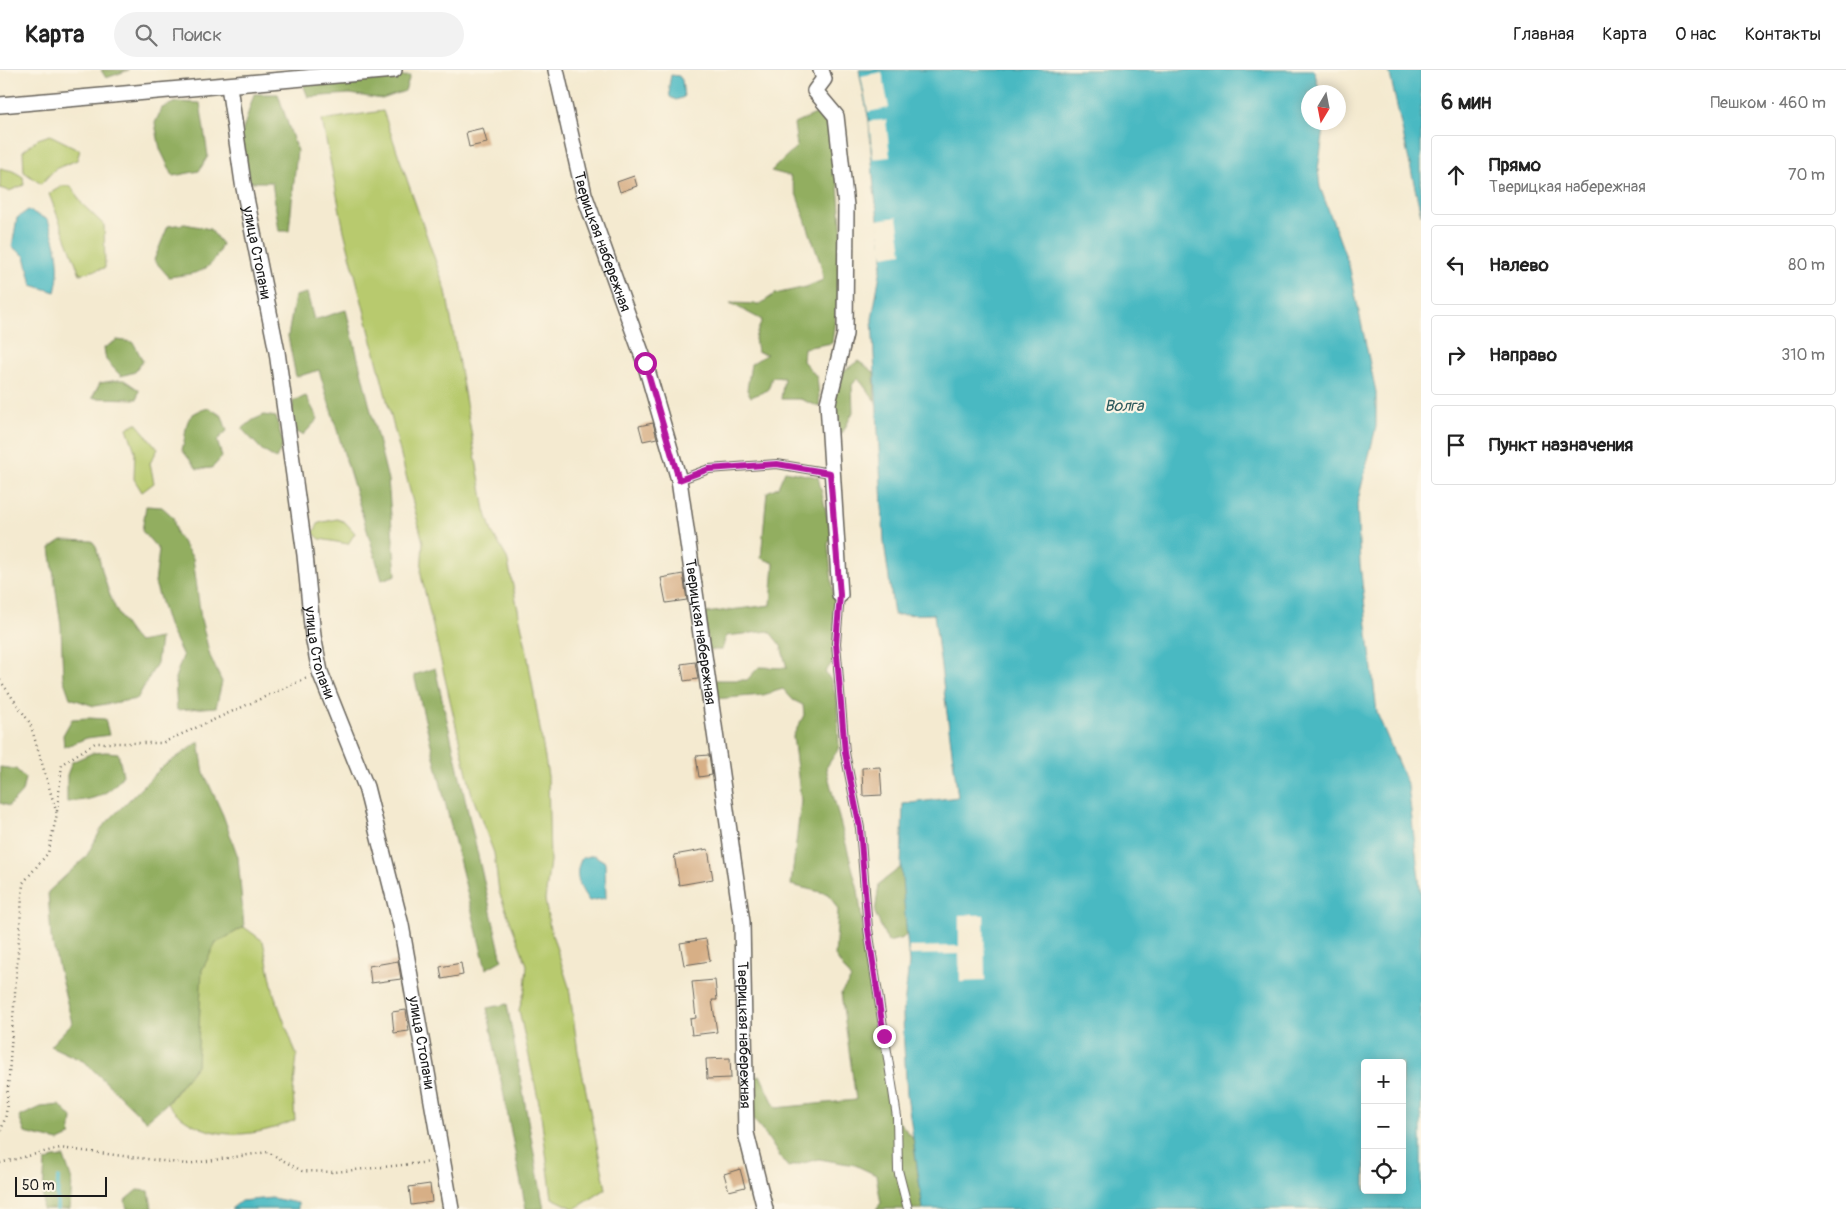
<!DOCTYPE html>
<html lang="ru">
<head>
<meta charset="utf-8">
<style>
	:root { --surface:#fff; --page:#f2f2f2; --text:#222; --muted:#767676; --line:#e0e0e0 }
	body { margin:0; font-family:Pangolin,sans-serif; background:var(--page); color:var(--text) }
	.controls { position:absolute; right:15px; bottom:15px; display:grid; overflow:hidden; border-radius:5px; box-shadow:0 2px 12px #0003 }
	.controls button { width:45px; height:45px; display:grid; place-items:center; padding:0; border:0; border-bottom:1px solid var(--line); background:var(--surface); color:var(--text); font:25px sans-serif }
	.compass { position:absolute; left:1301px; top:15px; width:45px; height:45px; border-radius:50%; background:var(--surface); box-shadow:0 2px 12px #0003; rotate:190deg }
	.scale { position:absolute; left:15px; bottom:12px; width:92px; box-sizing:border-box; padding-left:5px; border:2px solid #1c1c1c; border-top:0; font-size:14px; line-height:18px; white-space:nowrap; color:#1c1c1c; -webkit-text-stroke:4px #fcf5e5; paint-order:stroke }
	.stop { position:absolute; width:15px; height:15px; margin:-11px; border:4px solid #b5179e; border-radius:50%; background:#fff }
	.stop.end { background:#b5179e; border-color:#fff; box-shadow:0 1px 5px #0008 }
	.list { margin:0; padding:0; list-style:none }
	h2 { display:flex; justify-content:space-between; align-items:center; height:65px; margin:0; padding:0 20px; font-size:21px }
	h2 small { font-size:16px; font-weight:400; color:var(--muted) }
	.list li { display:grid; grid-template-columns:32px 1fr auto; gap:15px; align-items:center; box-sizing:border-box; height:80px; margin:0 10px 10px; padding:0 10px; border:1px solid var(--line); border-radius:5px }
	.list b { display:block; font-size:19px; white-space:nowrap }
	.list p { margin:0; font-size:16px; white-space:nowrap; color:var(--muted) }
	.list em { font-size:16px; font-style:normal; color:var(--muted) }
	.icon { flex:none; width:28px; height:28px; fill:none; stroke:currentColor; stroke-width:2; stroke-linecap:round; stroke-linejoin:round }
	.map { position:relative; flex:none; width:1421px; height:1139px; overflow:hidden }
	header { display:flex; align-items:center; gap:30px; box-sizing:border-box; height:70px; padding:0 25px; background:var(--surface); border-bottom:1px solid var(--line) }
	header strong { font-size:24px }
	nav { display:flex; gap:28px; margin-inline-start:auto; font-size:18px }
	.search { width:350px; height:45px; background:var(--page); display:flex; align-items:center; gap:12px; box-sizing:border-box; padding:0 18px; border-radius:28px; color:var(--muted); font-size:19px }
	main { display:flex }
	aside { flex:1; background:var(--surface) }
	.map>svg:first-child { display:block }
	.green { fill:#b8ca6e; stroke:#6a7345 }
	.forest { fill:#92ae61; stroke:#57653e }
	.water { fill:#4ab9c2; stroke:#336a6f; fill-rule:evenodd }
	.pier { fill:#f4ead0 }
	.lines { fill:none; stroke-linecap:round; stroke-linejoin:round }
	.stream { stroke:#4ab9c2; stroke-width:4 }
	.building { fill:#d7af86 }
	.service-casing { stroke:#68645b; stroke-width:10 }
	.minor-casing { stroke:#68645b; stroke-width:18 }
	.path { stroke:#68645b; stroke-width:2.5; stroke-dasharray:1 4; stroke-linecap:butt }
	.service { stroke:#fff; stroke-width:8 }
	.minor { stroke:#fff; stroke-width:15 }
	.route { stroke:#b5179e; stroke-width:6 }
	.labels { text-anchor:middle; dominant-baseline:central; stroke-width:4.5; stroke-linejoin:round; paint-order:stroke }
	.street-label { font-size:15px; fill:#1c1c1c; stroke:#fcf5e5 }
	.water-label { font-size:16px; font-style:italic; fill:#2e5b5e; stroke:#fcf5e5 }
</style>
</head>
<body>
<header>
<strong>Карта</strong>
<div class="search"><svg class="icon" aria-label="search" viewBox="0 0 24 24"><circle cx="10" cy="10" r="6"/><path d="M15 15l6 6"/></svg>Поиск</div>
<nav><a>Главная</a><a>Карта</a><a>О нас</a><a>Контакты</a></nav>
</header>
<main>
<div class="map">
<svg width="1421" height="1139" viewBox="0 0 1421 1139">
	<rect width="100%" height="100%" fill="#fcf5e5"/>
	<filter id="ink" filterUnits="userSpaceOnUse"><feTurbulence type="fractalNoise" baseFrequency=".02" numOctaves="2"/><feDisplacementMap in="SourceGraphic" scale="10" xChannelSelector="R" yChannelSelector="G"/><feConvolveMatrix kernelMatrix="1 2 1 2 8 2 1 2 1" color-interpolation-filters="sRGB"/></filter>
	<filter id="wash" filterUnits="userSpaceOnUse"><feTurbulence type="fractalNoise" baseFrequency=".0096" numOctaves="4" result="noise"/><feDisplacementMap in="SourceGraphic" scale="20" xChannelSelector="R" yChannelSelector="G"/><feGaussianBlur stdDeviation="1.12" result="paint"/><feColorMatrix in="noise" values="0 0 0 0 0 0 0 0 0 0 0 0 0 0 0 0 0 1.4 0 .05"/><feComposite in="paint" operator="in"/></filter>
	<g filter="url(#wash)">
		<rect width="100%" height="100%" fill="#f4ead0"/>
		<g class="green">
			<path d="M383,41L446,221L485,440L492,462L507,488L526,577L548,706L550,791L545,830L550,858L569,917L578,982L606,1119L575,1139L552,1128L540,1038L519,940L525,919L527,895L499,822L494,783L472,725L421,505L423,472L344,161L322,50Z"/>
			<path d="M50,65L80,80L77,90L55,99L41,114L24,102L23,81L38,69Z"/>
			<path d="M0,98L13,101L23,107L24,115L9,121L0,118Z"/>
			<path d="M62,116H71L82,134L104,155L105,198L80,204L49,124Z"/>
			<path d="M136,353L158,379L150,393L154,413L142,422L134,409L135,381L127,358Z"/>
			<path d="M337,449L345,452L355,463L348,474L320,469L313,463L319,453Z"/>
			<path d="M244,857L263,871L274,924L297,986L293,1023L295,1050C250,1070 202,1072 167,1034L197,995L201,900L216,873Z"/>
		</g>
		<g class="forest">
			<path d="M101,0H129L106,8Z"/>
			<path d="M410,6L405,21L382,29L350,24L308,27L303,14Z"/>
			<path d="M254,24H278L297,81L289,161H279L272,112H248L240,69Z"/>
			<path d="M176,32L200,33L208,86L199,101L173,106L160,79L155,53L162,38Z"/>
			<path d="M820,42L833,51L843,180L837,192L840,210L832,273L804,278L803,291L817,307L820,337L800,329H781L784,308L772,307L768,320L751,327L747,320L751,294L767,284L757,282L755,268L762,250L730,233L760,234L775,224L806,217L823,210L821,195L790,106L771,101L797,76L794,54Z"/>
			<path d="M185,154L210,159L222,174C211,204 197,203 169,207L154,190L168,156Z"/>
			<path d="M307,223L314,250L346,240L388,410L396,505L382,510L319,300L296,307L288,266L295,226Z"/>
			<path d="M117,270L133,272L143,291L135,302L121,306L106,290L104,278Z"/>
			<path d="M858,291L874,302L875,331L858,308L852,315L853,342L842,364H833L835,323L840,304Z"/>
			<path d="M118,310H124L139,320L137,329L92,328L100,313Z"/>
			<path d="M306,326L318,349L303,365L292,360L293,331Z"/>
			<path d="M209,338L222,346L227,361L217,370L222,387L212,398L197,399L182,380C189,355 181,344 209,338Z"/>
			<path d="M264,345L276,347L283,374L276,389L262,380L242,359L253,350Z"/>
			<path d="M785,401L818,407L832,466L828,474L835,540L833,592L825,602L831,610L837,630L839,678L826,698L858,820L866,883L894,1046L913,1068L923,1139H876L881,1133L876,1105L855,1095L819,1089L788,1097C774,1081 766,1060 750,1047L748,1012L760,1005L776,1038L856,1030L841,923L851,909L835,886L838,840L829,824L791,815L801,731L793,666L804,645L803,635L793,630L783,619L763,625L715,629L711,610H747L759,597L787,598L781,576L769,561L726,566L722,580H708L705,543L771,535L774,493L761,488L767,422L778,417Z"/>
			<path d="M146,436L162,437L173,447L176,463L193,488L201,549L210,586L222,612L216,637L177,640L175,608L183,586L168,555L155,513L159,480L142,461Z"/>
			<path d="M62,470L92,471L96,476C105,513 112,543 138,572L160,568L157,593L137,629L94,636L70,628L63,608L61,556L50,478Z"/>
			<path d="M435,598L502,890L486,899L414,605Z"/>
			<path d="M88,648L105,649L109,665L87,668L64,677L63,665L72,649Z"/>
			<path d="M199,672L204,703L223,745L238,787L244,857L216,873L202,900L197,995L166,1034L146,1051L85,992L50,976L72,953L51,867L48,822L86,787L103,756L161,698Z"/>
			<path d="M106,682L118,683L123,705C108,727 92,730 67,732V705L72,692L92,683Z"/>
			<path d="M0,697L16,699L25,708L22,722L9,736L0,733Z"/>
			<path d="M901,797L908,863L903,868L888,872L875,843L879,814Z"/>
			<path d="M507,934L544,1139H526L487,938Z"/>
			<path d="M60,1035L72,1048L70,1066L59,1071L25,1063L19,1047L41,1037Z"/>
			<path d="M64,1087L72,1111L70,1139H42L45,1092L54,1088Z"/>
			<path d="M137,1120L149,1121L152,1139H127L125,1130Z"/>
		</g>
		<g class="water">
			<path d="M859,0H1314L1320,22H1308V52L1325,53L1318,99L1320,117L1349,195L1376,322V357L1357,434L1360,494L1377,643L1408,716L1421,826V1139H923L907,1025L904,976L903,945L909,893L901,797L903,734L958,727L934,544L894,545L884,472L872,249L883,186L874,119L869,51ZM1365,993H1402V1120H1365Z"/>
			<path d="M1389,0H1421V145Z"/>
			<path d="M671,5L679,6L682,10L684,27L676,30L670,27L669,16Z"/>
			<path d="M28,140L48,150C57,175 62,197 55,222L32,215L25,186L12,177L17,148Z"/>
			<path d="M594,785L605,792L606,828L589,831C579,817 573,804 582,788Z"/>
			<path d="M272,1128L298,1133V1139H231L241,1131Z"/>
		</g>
		<g class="pier">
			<path d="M882,2L889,38L868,42L861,6Z"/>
			<path d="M886,50L890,87L873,89L869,51Z"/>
			<path d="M897,147L902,183L883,186L877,150Z"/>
			<path d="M959,845H984L985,911L960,912L959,884L909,885V877L959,876Z"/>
		</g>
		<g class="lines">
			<path class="stream" d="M57,1139L58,1108"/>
		</g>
		<g id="blocks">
			<g class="building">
				<path d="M483,58L487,73L469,77L466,62Z"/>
				<path d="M634,106L637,116L620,122L617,112Z"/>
				<path d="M653,353L657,368L643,371L639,356Z"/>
				<path d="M683,504L687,530L666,533L661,508Z"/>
				<path d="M695,592L698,609L684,611L681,594Z"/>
				<path d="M709,685L712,705L699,707L696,686Z"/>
				<path d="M880,697L882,725L863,726L862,698Z"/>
				<path d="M708,779L713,809L679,815L674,785Z"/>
				<path d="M706,869L710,891L684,895L680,873Z"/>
				<path d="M398,891L401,909L371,913L369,896Z"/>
				<path d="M461,893L463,905L442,909L440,897Z"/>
				<path d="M715,910L717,930H712L717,962L692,965L690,949L696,948L692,912Z"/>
				<path d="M406,940L409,961L394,963L392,942Z"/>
				<path d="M730,988L731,1008L707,1009L706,989Z"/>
				<path d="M740,1099L745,1117L729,1121L724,1104Z"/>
				<path d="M430,1114L432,1132L411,1135L409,1117Z"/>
			</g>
		</g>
	</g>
	<g filter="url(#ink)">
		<use href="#blocks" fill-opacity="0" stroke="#68645b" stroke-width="1"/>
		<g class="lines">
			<defs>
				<g id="service">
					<path d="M679,410L709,399L777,394L830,403"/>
					<path d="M840,525L836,573L845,683L860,758L868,859L897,1047L898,1100L908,1139"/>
				</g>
				<g id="minor">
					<path id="s1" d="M556,0L584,124L645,293L679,410L742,852L746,1063L765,1139"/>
					<path d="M821,0L824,9L815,21L836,46L846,136L845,264L828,333L840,525"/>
					<path id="s2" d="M229,16L243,113L277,282L305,485L313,566L320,602L366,717L401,855L451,1139"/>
					<path d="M0,35L394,0"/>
				</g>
			</defs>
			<use href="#service" class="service-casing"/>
			<use href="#minor" class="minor-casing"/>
			<g class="path">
				<path d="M0,610L30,653L57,744L48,783L23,813L6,1045L0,1064"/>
				<path d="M57,741L62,694L95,673H162L309,607"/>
				<path d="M0,1093L60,1078L187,1094L268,1082L302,1101L335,1102L431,1092"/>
			</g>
			<use href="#service" class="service"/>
			<use href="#minor" class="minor"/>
		</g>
	</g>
	<g class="lines" filter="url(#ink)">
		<path class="route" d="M645,293L679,410L709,399L777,394L830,403L840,525L836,573L845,683L860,758L868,859L884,966"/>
	</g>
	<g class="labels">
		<g class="street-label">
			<text stroke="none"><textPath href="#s1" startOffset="178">Тверицкая набережная</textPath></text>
			<text stroke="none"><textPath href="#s2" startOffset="169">улица Стопани</textPath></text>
			<text stroke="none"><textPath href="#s1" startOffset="582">Тверицкая набережная</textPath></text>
			<text stroke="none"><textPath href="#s2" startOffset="574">улица Стопани</textPath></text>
			<text stroke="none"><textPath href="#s1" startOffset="988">Тверицкая набережная</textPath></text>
			<text stroke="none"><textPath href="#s2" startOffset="979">улица Стопани</textPath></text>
		</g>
		<g class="water-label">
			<text x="1124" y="336">Волга</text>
		</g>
	</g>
</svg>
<div class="controls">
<button>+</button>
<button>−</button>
<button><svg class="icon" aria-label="locate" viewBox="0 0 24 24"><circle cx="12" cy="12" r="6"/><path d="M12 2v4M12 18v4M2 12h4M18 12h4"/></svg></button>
</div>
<svg class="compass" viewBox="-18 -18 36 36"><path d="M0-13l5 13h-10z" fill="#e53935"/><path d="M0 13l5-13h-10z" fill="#767676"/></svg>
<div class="scale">50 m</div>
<div class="stop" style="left:645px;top:293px"></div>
<div class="stop end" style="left:884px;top:966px"></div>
</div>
<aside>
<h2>6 мин<small>Пешком · 460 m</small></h2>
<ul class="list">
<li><svg class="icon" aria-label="ahead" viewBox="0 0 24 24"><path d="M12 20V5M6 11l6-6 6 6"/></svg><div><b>Прямо</b><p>Тверицкая набережная</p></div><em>70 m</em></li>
<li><svg class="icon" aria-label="left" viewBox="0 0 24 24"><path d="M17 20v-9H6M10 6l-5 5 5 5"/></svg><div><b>Налево</b></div><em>80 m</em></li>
<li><svg class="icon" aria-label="right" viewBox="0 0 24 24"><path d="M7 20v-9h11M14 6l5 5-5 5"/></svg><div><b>Направо</b></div><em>310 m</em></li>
<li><svg class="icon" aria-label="arrive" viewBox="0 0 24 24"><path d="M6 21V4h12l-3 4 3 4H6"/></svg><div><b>Пункт назначения</b></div></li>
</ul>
</aside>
</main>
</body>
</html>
